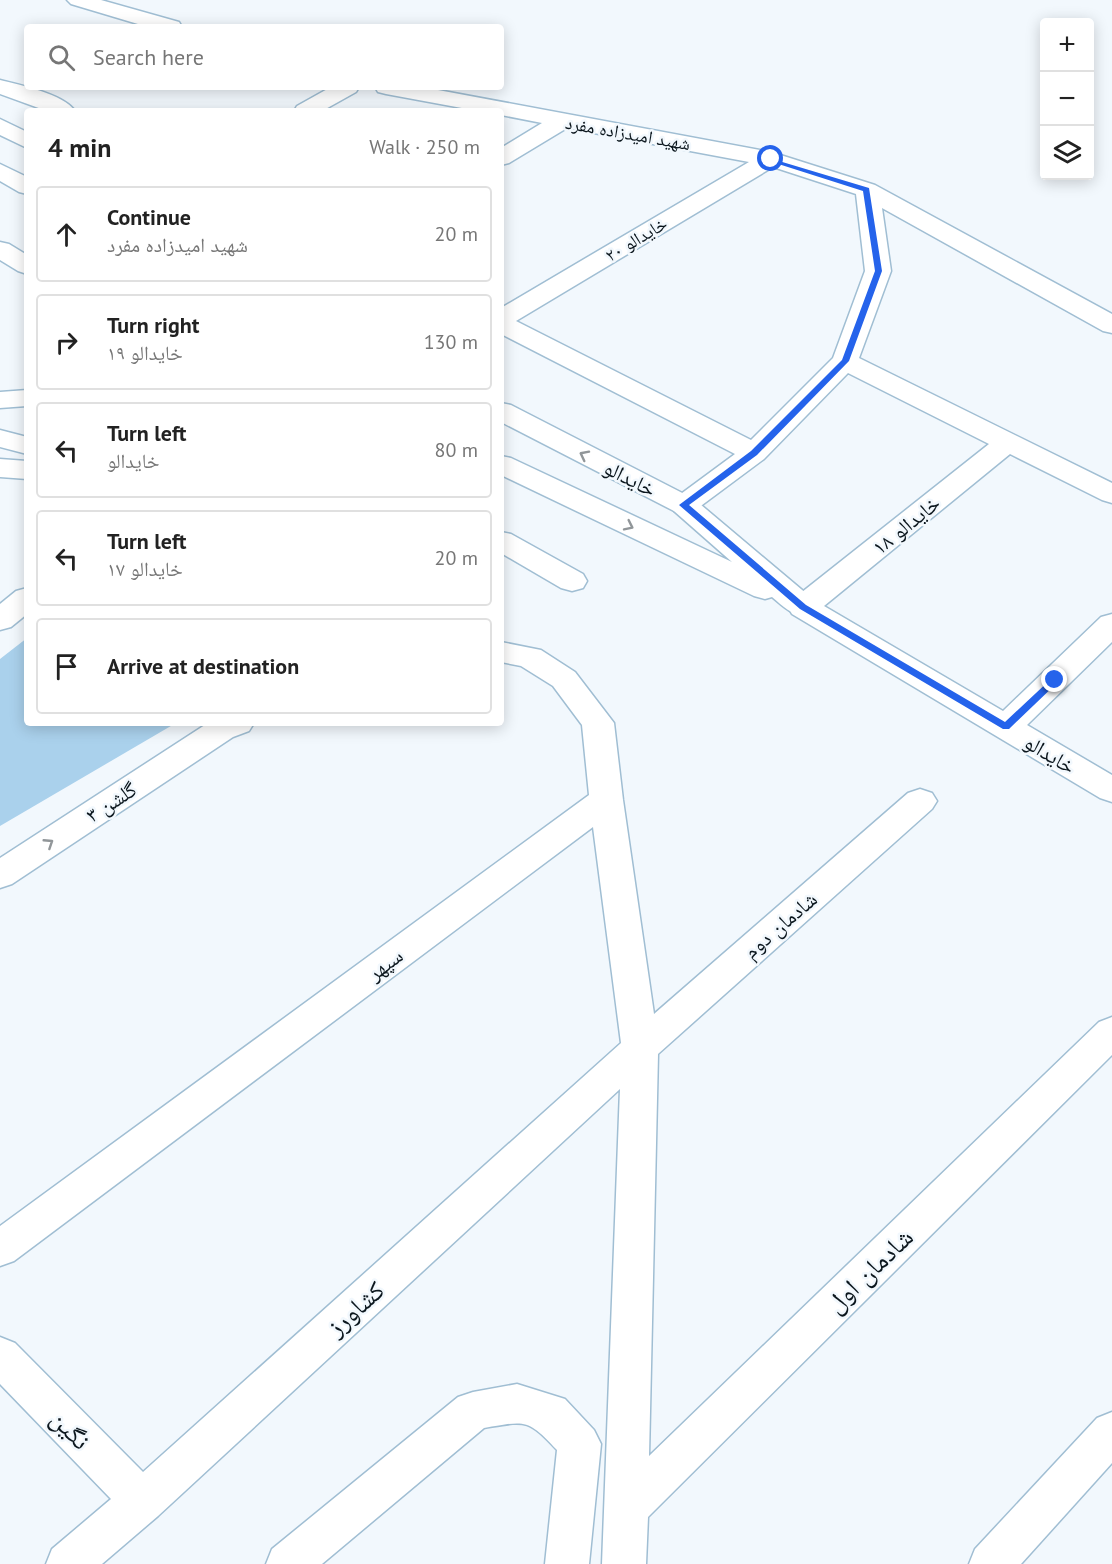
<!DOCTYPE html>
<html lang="en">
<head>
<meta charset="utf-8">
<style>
	:root { --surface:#fff; --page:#f2f2f2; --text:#222; --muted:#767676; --line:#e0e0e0 }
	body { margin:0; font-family:"PT Sans","Noto Naskh Arabic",sans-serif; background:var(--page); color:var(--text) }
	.controls { position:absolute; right:18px; top:18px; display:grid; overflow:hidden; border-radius:6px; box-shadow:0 3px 15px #0003 }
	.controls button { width:54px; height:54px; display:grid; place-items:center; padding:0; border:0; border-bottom:2px solid var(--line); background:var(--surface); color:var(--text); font:30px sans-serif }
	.stop { position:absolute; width:18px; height:18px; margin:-14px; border:4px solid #2563eb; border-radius:50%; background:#fff }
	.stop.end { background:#2563eb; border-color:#fff; box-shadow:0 2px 6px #0008 }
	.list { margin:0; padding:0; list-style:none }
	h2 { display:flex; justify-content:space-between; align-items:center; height:78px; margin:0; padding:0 24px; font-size:26px }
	h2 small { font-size:20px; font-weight:400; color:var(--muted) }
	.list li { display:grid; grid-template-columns:39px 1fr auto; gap:18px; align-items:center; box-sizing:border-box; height:96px; margin:0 12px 12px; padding:0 12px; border:2px solid var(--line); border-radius:6px }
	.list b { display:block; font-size:22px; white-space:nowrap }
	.list p { margin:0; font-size:20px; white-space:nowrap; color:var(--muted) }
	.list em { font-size:20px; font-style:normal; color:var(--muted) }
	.icon { flex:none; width:33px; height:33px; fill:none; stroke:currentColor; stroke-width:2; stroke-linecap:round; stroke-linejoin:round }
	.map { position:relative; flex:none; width:1112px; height:1564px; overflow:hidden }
	.search { position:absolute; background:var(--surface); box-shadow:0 3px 15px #0003; left:24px; top:24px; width:480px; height:66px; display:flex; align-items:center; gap:15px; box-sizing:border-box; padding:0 21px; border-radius:6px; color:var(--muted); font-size:22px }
	.panel { position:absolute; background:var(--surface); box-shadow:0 3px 15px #0003; left:24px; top:108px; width:480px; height:618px; border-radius:6px }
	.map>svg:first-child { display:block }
	.green { fill:#aad1ec }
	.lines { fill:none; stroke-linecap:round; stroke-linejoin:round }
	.minor-casing { stroke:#a0bed3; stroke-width:3 }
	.tertiary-casing { stroke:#a0bed3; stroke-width:3 }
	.minor { fill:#fff; fill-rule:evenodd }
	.tertiary { fill:#fff; fill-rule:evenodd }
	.oneway { stroke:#919699 }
	.route { fill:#2563eb }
	.labels { text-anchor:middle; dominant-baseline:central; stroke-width:5; stroke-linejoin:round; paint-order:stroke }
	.far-street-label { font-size:18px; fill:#0b161d; stroke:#f2f8fd }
	.street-label { font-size:21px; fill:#0b161d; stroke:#f2f8fd }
	.near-street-label { font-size:26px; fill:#0b161d; stroke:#f2f8fd }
</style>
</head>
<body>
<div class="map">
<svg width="1112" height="1564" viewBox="0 0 1112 1564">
	<rect width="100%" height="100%" fill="#f2f8fd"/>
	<path class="green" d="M27,638V723H176L0,826V659Z"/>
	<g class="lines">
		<defs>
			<g id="minor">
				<path d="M67,0H101L179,22L182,27H148L71,4Z"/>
				<path d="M0,80C20,85 64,94 75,111H47L0,94Z"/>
				<path d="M331,87H359L356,92L322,111H294L297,106Z"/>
				<path d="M375,87H422L771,152L875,185L1112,314V333L1103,331L882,208L891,271L859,358L1112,483V503L1102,500L1010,454L824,606L1003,711L1101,617L1112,614V642L1027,725L1112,775V802L1100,798L792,614L788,607L792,600L989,444L848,373L764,459L694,511L684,514L674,511L670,505L674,499L735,454L501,334V308L749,162L567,128L509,163L501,165V148L542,123L501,115V111H478L386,94L378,92ZM773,167L856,194L865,271L833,358L751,440L516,321Z"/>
				<path d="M0,242L9,244L27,255V274L18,271L0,260Z"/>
				<path d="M27,390V406L0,408V392Z"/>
				<path d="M0,430L27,437V454L0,447Z"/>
				<path d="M0,459L27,461V479L0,477Z"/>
				<path d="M501,532L511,534L583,574L587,581L583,588L572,591L561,588L501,553Z"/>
				<path d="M27,588V614L11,627L0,630V604L16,591Z"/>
				<path d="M501,642L541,650L575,672L614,723L623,800L654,1014L908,793L920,789L932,793L937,801L932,809L658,1054L649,1456L1099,1022L1112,1017V1055L648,1517L646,1564H602L620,1089L158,1516L102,1564H46L52,1549L111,1499L0,1384V1337L15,1343L143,1472L621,1043L593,827L14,1261L0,1266V1226L589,795L582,725L553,686L521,666L501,662Z"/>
				<path d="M208,723H254L249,731L233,737L12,884L0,888V858Z"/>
				<path d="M517,1384L565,1399L594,1430L601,1444L589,1564H545L557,1450C527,1418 526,1421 484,1428L322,1564H266L272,1549L458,1397L473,1392Z"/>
				<path d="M1112,1412V1463L1021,1564H969L975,1549L1097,1418Z"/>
			</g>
			<g id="tertiary">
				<path d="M0,119L27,132V148L0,135Z"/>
				<path d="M0,164L27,177V194L19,192L0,181Z"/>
				<path d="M501,403L511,405L694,499L814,600L818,607L814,614C795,619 786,609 772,597L765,599L754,596L501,475V456L511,458L732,562L674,511L501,422Z"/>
			</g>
		</defs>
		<use href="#minor" class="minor-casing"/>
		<use href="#tertiary" class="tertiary-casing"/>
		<use href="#minor" class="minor"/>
		<use href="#tertiary" class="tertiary"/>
	</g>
	<defs><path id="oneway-chevron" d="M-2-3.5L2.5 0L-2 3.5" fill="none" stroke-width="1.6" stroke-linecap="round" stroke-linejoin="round" transform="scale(1.5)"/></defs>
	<g class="oneway">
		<use href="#oneway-chevron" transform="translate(584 455) rotate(-153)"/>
		<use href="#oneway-chevron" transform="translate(629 526) rotate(26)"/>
		<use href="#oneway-chevron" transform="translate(49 843) rotate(-33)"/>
	</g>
	<path class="route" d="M769,158L869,188L882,271L849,361L757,455L689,505L806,605L1005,722L1052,678H1058V682L1009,729H1003L800,609L679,505L751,451L842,360L875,271L863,191L769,161Z"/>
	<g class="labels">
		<g class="far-street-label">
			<text transform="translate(628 133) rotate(10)">شهید امیدزاده مفرد</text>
			<text transform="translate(636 239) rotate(-31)">خایدالو ۲۰</text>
		</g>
		<g class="street-label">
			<text transform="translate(630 478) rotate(27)">خایدالو</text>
			<text transform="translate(906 525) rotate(-39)">خایدالو ۱۸</text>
			<text transform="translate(1050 754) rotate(31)">خایدالو</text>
			<text transform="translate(111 802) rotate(-33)">گلشن ۳</text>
			<text transform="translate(780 925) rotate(-41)">شادمان دوم</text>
			<text transform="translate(385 964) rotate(-37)">سپهر</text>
		</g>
		<g class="near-street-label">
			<text transform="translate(869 1270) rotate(-44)">شادمان اول</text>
			<text transform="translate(355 1308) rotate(-42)">کشاورز</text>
			<text transform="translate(71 1429) rotate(46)">نگین</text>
		</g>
	</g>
</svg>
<div class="controls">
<button>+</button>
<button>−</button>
<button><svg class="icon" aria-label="layers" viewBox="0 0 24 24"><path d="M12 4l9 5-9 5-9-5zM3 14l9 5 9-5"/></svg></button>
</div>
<div class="stop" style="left:771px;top:159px"></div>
<div class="stop end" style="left:1055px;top:680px"></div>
<div class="search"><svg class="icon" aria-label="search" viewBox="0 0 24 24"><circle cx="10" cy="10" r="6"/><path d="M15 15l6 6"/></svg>Search here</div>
<section class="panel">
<h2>4 min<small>Walk · 250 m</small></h2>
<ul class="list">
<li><svg class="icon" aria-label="ahead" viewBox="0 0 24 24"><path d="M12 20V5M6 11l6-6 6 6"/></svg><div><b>Continue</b><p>شهید امیدزاده مفرد</p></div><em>20 m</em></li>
<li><svg class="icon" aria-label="right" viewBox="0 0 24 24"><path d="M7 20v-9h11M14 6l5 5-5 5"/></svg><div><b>Turn right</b><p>خایدالو ۱۹</p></div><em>130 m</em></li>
<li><svg class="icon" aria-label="left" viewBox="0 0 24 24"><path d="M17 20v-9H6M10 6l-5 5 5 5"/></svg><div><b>Turn left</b><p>خایدالو</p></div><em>80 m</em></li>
<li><svg class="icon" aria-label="left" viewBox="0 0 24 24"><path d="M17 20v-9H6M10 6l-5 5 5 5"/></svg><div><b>Turn left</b><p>خایدالو ۱۷</p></div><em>20 m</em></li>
<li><svg class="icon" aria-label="arrive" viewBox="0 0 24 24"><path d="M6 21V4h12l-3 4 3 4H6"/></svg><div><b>Arrive at destination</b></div></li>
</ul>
</section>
</div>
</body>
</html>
